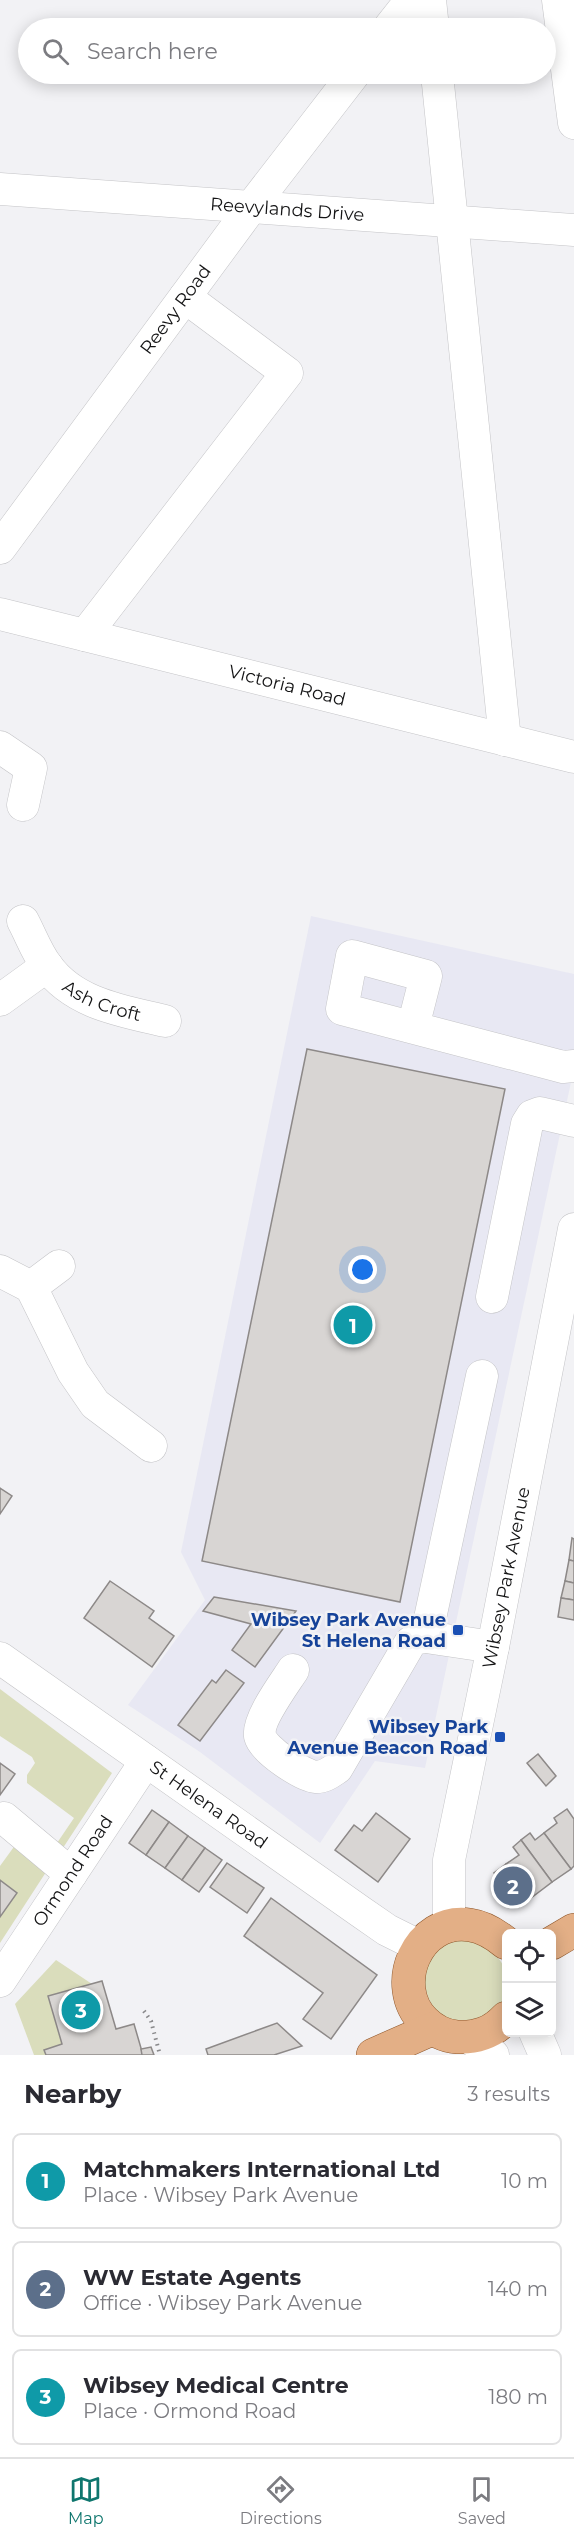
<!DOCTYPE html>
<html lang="en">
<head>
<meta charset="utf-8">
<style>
	:root { --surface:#fff; --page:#f7f7f7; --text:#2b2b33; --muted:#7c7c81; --line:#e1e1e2; --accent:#0f766e }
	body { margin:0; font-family:Montserrat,sans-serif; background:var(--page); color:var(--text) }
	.controls { position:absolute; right:18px; bottom:18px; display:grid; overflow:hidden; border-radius:9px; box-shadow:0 3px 15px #0003 }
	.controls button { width:54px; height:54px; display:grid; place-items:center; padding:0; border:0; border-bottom:2px solid var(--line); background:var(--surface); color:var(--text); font:30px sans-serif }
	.you { position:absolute; left:363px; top:1270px; width:21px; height:21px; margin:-15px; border:4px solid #fff; border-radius:50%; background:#1a73e8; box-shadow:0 0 0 9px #1a73e833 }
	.badge { display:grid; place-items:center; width:39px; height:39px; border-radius:50%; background:var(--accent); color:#fff; font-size:20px; font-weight:700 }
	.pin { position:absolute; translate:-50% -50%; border:3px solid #fff; box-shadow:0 2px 6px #0006 }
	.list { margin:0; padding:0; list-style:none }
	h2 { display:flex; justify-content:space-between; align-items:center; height:78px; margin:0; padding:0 24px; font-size:26px }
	h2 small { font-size:20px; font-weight:400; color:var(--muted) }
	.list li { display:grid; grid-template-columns:39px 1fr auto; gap:18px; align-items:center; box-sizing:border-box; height:96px; margin:0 12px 12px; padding:0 12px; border:2px solid var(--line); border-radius:9px }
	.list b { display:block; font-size:22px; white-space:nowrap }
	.list p { margin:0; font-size:20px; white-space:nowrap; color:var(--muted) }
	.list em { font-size:20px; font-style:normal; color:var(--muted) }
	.icon { flex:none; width:33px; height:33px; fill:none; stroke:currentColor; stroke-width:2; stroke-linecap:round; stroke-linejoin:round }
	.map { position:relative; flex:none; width:574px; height:2055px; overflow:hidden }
	.search { position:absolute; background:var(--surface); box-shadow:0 3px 15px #0003; left:18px; right:18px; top:18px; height:66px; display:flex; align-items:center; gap:15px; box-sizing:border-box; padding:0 21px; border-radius:33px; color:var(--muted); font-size:22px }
	.sheet { height:402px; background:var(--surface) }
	nav { display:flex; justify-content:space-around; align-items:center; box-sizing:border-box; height:84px; border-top:2px solid var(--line); background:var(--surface); font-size:16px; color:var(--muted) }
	nav a { display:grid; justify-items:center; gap:3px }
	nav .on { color:var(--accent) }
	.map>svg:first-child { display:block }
	.built { fill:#e8e8f3 }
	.green { fill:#daddbc }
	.building { fill:#d8d5d3; stroke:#8d8988; stroke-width:1.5 }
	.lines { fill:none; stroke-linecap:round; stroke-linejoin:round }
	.minor-casing { stroke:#c4c4c7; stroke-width:33 }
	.major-casing { stroke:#8e562a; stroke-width:34 }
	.path { stroke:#88888a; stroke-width:4; stroke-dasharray:1.5 4.5; stroke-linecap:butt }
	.minor { stroke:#fff; stroke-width:32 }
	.major { stroke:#e3af86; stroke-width:33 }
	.transit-dot { fill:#1a4fb4; stroke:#f2f2f5; stroke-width:2 }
	.labels { text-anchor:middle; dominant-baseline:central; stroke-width:5; stroke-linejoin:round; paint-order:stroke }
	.street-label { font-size:18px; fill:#141415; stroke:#f2f2f5 }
	.transit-label { font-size:18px; font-weight:bold; fill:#164399; stroke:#f2f2f5; text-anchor:end }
</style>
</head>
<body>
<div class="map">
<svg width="574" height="2055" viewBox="0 0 574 2055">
	<rect width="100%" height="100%" fill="#f2f2f5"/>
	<path class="built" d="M311,916L574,974V1068L425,1768L375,1761L320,1843L200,1752L128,1705L205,1600L181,1552Z"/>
	<g class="green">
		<path d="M0,1689L112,1773L59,1854L57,1843L74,1818L27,1783V1775L35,1763L32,1757L0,1736Z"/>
		<path d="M16,1844L48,1869L0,1943V1917L17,1893L0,1880V1866Z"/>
		<path d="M476,1940C509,1963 507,1967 506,2005L463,2027C455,2023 445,2019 439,2013C417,1992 419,1949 453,1941C460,1939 469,1941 476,1940Z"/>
		<path d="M56,1960L92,1984L48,1996L62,2044L44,2050L46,2055H34L15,2004Z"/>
	</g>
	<g class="building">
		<path d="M307,1049L505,1089L400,1602L202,1561Z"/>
		<path d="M0,1488L12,1496L0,1514Z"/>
		<path d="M572,1538L574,1539V1561L569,1560Z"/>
		<path d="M569,1560L574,1561V1583L565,1581Z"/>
		<path d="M110,1581L154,1611L149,1618L174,1636L152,1667L84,1618Z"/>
		<path d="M565,1581L574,1583V1600L561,1598Z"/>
		<path d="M214,1597L296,1611L255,1667L232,1650L251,1624L203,1611Z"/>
		<path d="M561,1598L574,1600V1620L558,1617Z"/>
		<path d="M226,1670L244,1683L200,1741L178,1725L212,1680L216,1683Z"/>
		<path d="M538,1754L556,1776L546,1786L527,1763Z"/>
		<path d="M0,1763L15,1774L0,1795Z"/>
		<path d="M567,1809L574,1819V1866L571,1869L544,1833L557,1823L554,1818Z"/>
		<path d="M152,1810L169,1822L146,1855L129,1843Z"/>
		<path d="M376,1813L410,1839L378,1882L335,1850L354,1825L362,1831Z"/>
		<path d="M169,1822L188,1836L165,1868L146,1855Z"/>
		<path d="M530,1833L535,1840L544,1833L571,1869L552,1882L521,1840Z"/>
		<path d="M188,1836L205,1848L182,1880L165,1868Z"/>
		<path d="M521,1840L552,1882L531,1898L506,1864L519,1855L513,1847Z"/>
		<path d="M205,1848L222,1860L199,1892L182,1880Z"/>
		<path d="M227,1863L264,1888L247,1913L210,1887Z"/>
		<path d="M506,1864L531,1898L519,1907L494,1873Z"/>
		<path d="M0,1880L17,1893L0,1917Z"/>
		<path d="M271,1898L377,1975L331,2039L303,2019L323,1993L244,1936Z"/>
		<path d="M102,1981L116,2029L134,2024L143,2055H46L44,2050L62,2044L48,1996Z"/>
		<path d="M277,2023L302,2046L274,2055H208L206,2049Z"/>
		<path d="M151,2047L154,2055H142L141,2049Z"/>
	</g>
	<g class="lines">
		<defs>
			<g id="minor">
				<path d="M430,0L433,28"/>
				<path d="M558,0L574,123"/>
				<path d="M389,28L411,0"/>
				<path d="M437,74L505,740"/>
				<path id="s1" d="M0,189L574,230"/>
				<path id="s2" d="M0,548L252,206L354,74"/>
				<path id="s3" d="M0,614L574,757"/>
				<path d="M85,635L287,373L185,297"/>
				<path d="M0,747L31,768L23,805"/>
				<path id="s4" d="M23,921C31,936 37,953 47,966C74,1004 123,1011 165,1021"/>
				<path d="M0,1000L47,966"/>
				<path d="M413,1027L426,976L352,956L342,1009L563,1067L574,1066"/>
				<path d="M0,1271L31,1287L59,1266"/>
				<path d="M31,1287L73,1372L95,1404L151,1446"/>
				<path d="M492,1297L527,1124L532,1116L540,1113L574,1121"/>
				<path d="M426,1637L482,1376"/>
				<path id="s5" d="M0,1658L361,1912L387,1930L419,1946"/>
				<path d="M293,1670C284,1684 257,1720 260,1736C263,1750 303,1776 316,1777C325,1777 331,1772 337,1768L410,1643L417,1638L426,1637L493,1647"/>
				<path d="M4,1818L71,1874"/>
				<path id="s6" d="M449,1926V1860L493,1647L574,1229"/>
				<path id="s7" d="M0,1981L146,1761"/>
				<path d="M535,2032L545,2055"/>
				<path d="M470,2038L493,2055"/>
			</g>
			<g id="major">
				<path d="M506,1943C495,1934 484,1927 470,1925C417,1917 389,1986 424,2021C433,2030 444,2036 457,2037C477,2038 492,2033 506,2018"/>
				<path d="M552,1943L574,1930"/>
				<path d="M373,2055L432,2029"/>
			</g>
		</defs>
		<use href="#minor" class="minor-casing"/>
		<use href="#major" class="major-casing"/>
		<path class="path" d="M144,2011L151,2021L160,2055"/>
		<use href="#minor" class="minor"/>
		<use href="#major" class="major"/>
	</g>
	<g class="transit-dot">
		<rect x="452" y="1624" width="12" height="12" rx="3"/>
		<rect x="494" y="1731" width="12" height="12" rx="3"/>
	</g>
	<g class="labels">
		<g class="street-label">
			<text stroke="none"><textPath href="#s1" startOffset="288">Reevylands Drive</textPath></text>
			<text stroke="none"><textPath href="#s2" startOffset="296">Reevy Road</textPath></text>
			<text stroke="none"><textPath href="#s3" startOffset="296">Victoria Road</textPath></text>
			<text stroke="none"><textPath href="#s4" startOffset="118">Ash Croft</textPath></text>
			<text stroke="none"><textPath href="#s6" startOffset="354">Wibsey Park Avenue</textPath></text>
			<text stroke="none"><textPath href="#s5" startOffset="255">St Helena Road</textPath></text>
			<text stroke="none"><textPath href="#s7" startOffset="132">Ormond Road</textPath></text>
		</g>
		<g class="transit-label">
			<text x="446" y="1620">Wibsey Park Avenue<tspan x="446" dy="21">St Helena Road</tspan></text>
			<text x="488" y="1727">Wibsey Park<tspan x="488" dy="21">Avenue Beacon Road</tspan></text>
		</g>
	</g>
</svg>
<div class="controls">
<button><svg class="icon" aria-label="locate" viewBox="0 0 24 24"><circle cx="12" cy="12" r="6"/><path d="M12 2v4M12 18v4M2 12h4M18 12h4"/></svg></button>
<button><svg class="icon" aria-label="layers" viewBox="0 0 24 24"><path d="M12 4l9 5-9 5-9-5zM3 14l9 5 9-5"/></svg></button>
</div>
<div class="you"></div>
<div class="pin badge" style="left:353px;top:1325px;background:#0f9aa8">1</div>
<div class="pin badge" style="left:513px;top:1886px;background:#5c6f8a">2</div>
<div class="pin badge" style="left:81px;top:2010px;background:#0f9aa8">3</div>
<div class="search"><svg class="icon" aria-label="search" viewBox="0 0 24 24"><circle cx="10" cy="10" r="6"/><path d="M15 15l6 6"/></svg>Search here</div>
</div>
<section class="sheet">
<h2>Nearby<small>3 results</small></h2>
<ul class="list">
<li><span class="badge" style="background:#0f9aa8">1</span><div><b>Matchmakers International Ltd</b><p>Place · Wibsey Park Avenue</p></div><em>10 m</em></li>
<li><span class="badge" style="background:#5c6f8a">2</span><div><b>WW Estate Agents</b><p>Office · Wibsey Park Avenue</p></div><em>140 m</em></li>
<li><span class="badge" style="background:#0f9aa8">3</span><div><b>Wibsey Medical Centre</b><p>Place · Ormond Road</p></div><em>180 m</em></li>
</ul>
</section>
<nav>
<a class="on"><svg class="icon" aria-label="map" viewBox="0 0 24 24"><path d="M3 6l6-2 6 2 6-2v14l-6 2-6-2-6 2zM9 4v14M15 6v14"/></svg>Map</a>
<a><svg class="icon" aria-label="directions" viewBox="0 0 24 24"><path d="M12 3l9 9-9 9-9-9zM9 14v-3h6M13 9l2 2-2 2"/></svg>Directions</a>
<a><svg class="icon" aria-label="saved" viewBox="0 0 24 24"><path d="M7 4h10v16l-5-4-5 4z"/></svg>Saved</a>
</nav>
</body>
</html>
